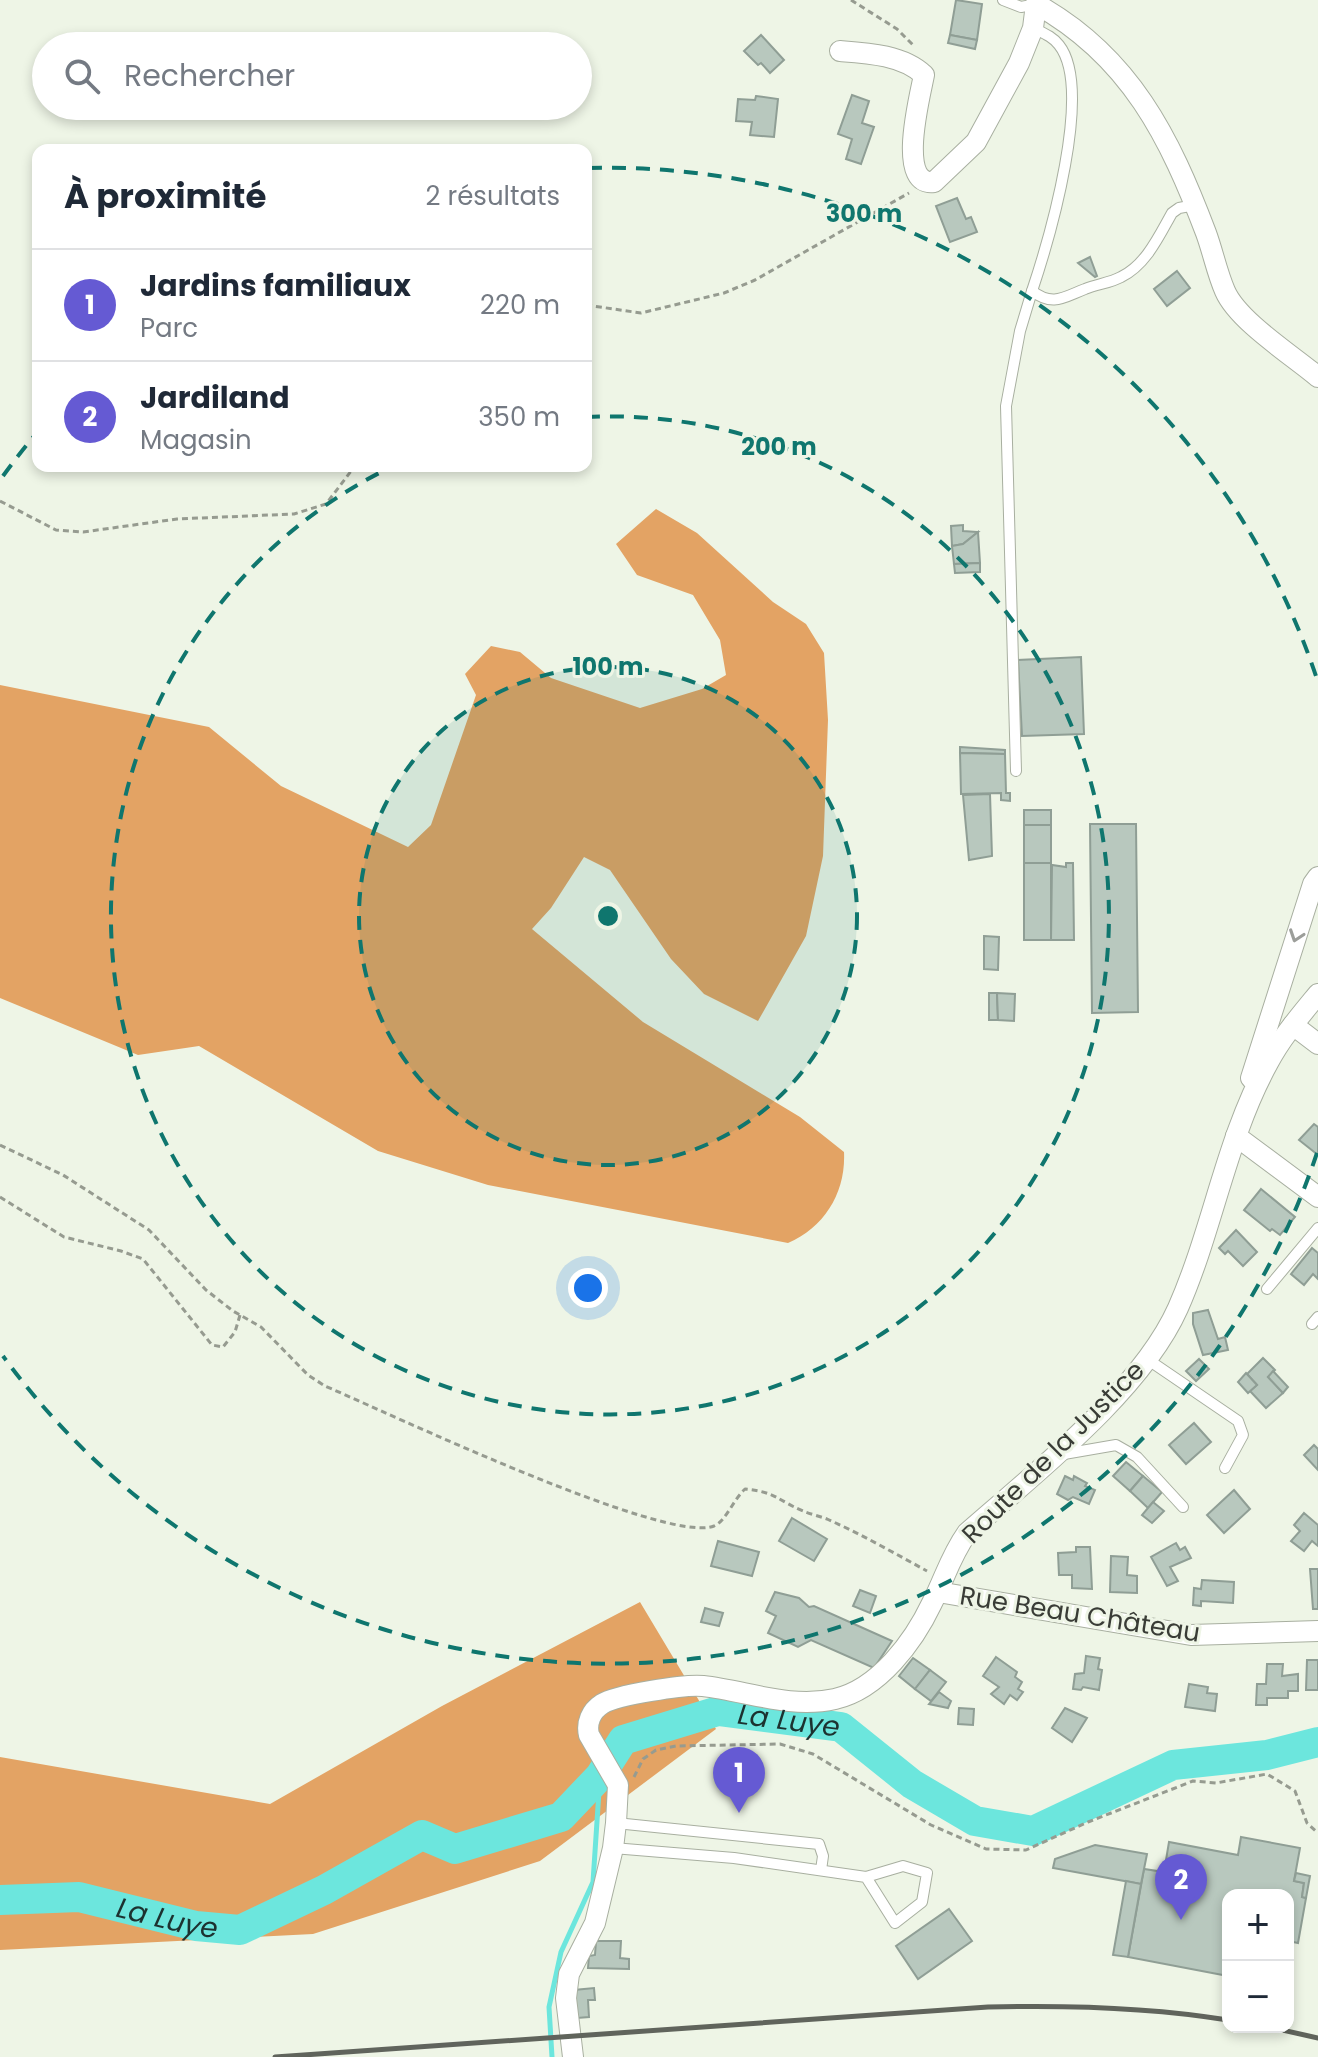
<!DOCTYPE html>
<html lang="fr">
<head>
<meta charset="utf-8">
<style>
	:root { --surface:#fff; --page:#f2f2f3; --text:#1f2937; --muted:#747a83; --line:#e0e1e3; --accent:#655ad3 }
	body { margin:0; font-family:Poppins,sans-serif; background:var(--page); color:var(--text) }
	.controls { position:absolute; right:24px; bottom:24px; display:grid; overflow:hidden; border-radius:16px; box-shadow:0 4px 12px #0003 }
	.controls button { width:72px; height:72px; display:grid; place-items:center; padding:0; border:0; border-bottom:2px solid var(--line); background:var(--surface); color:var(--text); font:40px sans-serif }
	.you { position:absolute; left:588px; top:1288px; width:28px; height:28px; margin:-20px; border:6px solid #fff; border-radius:50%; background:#1a73e8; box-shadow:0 0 0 12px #1a73e833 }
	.badge { display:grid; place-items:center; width:52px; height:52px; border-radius:50%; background:var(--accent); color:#fff; font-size:26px; font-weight:700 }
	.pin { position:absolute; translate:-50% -66px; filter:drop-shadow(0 2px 4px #0008) }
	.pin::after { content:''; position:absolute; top:42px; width:28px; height:24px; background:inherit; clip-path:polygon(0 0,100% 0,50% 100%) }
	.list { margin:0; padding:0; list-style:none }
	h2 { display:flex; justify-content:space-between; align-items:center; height:104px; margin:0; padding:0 32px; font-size:34px }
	h2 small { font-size:26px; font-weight:400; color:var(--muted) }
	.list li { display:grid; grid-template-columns:52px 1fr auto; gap:24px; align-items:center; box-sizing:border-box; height:112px; padding:0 32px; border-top:2px solid var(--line) }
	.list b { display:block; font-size:30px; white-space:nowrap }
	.list p { margin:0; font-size:26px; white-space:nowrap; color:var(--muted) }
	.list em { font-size:26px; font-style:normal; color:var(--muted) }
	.icon { flex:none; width:44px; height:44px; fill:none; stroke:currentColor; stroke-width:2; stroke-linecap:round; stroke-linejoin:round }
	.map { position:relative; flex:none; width:1318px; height:2057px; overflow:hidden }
	.search { position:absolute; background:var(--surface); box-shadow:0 4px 12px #0003; left:32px; top:32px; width:560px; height:88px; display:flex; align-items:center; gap:20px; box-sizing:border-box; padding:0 28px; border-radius:44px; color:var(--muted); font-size:30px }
	.panel { position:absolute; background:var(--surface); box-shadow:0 4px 12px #0003; left:32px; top:144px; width:560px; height:328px; border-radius:16px }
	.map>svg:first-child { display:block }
	.forest { fill:#e3a364 }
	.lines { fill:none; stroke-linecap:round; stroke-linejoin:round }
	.stream { stroke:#6ce6dd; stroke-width:5 }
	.river { stroke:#6ce6dd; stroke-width:30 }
	.building { fill:#b8c8be; stroke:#8f9e95; stroke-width:2 }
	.lane-casing { stroke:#a8afa0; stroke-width:12 }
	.street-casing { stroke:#a8afa0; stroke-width:22 }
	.path { stroke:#969b90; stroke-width:3; stroke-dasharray:6 4; stroke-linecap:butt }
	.lane { stroke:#fff; stroke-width:10 }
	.street { stroke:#fff; stroke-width:20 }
	.rail { stroke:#60645c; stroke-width:5 }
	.oneway { stroke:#9c9e9a }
	.ring { fill:none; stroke:#0f766e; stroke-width:4; stroke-dasharray:14 10 }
	.labels { text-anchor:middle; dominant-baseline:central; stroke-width:6; stroke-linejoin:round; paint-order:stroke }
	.street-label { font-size:26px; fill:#393c36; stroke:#eef5e6 }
	.water-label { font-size:28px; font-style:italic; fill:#1c3230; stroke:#eef5e6 }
	.centre { fill:#0f766e; stroke:#eef5e6; stroke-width:4 }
	.ring-label { font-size:24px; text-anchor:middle; font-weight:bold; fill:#0f766e; stroke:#eef5e6; stroke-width:6; stroke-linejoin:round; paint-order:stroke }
</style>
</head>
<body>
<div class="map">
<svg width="1318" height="2057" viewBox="0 0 1318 2057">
	<rect width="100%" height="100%" fill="#eef5e6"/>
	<g class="forest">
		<path d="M656,509L697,533L773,602L806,624L824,653L828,720L823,856L806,936L758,1021L704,994L671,959L610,870L584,857L551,908L532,929L643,1022L800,1117L844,1152C846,1192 825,1227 788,1243L488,1185L378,1151L199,1046L138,1055L0,998V685L209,727L281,786L408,847L431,825L476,695L465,674L491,646L520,652L551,678L640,708L702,689L726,675L720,640L693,595L637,575L616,544Z"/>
		<path d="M640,1602L716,1729L540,1861L313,1934L0,1950V1757L270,1804L442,1706Z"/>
	</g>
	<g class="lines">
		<path class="stream" d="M552,2057L549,2007L561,1952L593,1882L600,1776"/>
		<path class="river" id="s1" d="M0,1900L79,1897L196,1926L240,1930L324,1890L422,1835L455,1849L561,1817L600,1776L623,1740L718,1711L841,1727L912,1784L975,1821L1033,1831L1173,1765L1267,1755L1318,1742"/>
	</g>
	<g class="building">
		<path d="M956,0L982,4L977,40L950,35Z"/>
		<path d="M761,35L784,60L770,73L761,63L758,65L744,51Z"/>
		<path d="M950,35L977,40L975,49L948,43Z"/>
		<path d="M852,95L869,101L862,123L874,127L861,164L846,159L852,139L838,134Z"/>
		<path d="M756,96L778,99L774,137L750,135L752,122L736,121L738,99L755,100Z"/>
		<path d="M957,198L966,219L971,217L977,232L950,242L936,206Z"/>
		<path d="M1090,257L1097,276L1095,277L1078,263Z"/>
		<path d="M1177,271L1190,288L1167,306L1154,289Z"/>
		<path d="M963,525V531L978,532L963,544L952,546L951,526Z"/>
		<path d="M978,532L980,563L954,564L952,546L963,544Z"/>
		<path d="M980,563V572L955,573L954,564Z"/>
		<path d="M1081,657L1084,734L1022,736L1018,660Z"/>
		<path d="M960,747L1005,750V754L960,753Z"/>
		<path d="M960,753L1005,754L1006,793H1010V801L1001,800V793L961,794Z"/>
		<path d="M990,794L992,856L969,860L963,795Z"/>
		<rect x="1024" y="810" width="27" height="15"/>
		<path d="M1090,824H1136L1138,1012L1092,1013Z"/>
		<rect x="1024" y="825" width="27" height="38"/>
		<rect x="1024" y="863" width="27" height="77"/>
		<path d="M1066,863H1073L1074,940H1051L1052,865L1066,867Z"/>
		<path d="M984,936L999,937L998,970L984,969Z"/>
		<path d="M989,993H997L998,1020H989Z"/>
		<path d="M997,993L1015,994L1014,1021L998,1020Z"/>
		<path d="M1314,1124L1318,1127V1155L1299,1140Z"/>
		<path d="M1261,1189L1295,1217L1280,1235L1272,1229L1270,1231L1244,1210Z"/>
		<path d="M1236,1230L1257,1252L1243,1266L1228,1251L1225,1254L1219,1248Z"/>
		<path d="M1312,1248L1318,1253V1279L1313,1274L1304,1285L1291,1274Z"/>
		<path d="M1208,1310L1218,1339L1225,1337L1228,1350L1203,1355L1193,1324V1313Z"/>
		<path d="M1263,1358L1275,1370L1268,1377L1283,1393L1266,1408L1250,1391L1257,1385L1247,1374Z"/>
		<path d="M1199,1359L1209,1369L1196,1381L1186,1371Z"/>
		<path d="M1273,1371L1288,1387L1283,1393L1268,1377Z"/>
		<path d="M1246,1373L1257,1385L1248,1393L1238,1382Z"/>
		<path d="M1194,1423L1211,1442L1186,1464L1169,1445Z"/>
		<path d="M1314,1445L1318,1449V1470L1304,1455Z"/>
		<path d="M1126,1462L1143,1476L1130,1491L1113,1476Z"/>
		<path d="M1065,1476L1073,1480L1074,1476L1087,1483L1085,1486L1095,1490L1089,1504L1073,1497L1068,1500L1057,1494Z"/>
		<path d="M1143,1476L1162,1492L1148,1508L1130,1491Z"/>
		<path d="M1234,1490L1250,1509L1224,1533L1207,1515Z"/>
		<path d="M1153,1502L1164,1511L1152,1523L1142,1515Z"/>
		<path d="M1304,1513L1318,1525V1546L1312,1541L1304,1551L1291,1541L1300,1531L1294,1525Z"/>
		<path d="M792,1518L827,1539L814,1561L779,1541Z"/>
		<path d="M718,1541L759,1552L752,1576L711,1566Z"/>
		<path d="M1176,1543L1180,1550L1185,1547L1191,1558L1170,1567L1178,1581L1167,1586L1151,1557Z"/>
		<path d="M1076,1547H1090L1092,1589L1072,1588V1575H1059L1058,1553L1076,1552Z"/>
		<path d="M1111,1556L1128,1557L1127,1575L1137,1576V1593L1110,1592Z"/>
		<path d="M1310,1569H1318V1609H1313Z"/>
		<path d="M1202,1580L1234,1582L1233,1603L1201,1601V1606L1193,1605L1194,1588L1201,1589Z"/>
		<path d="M860,1590L876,1596L870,1613L853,1606Z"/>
		<path d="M775,1592L799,1598L809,1607L814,1606L892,1641L874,1668L811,1640L798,1647L768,1633L776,1616L766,1611Z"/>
		<path d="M705,1608L723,1613L719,1626L701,1622Z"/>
		<path d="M1086,1656L1100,1658L1098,1669L1102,1670L1099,1690L1083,1687L1081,1690L1073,1689L1075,1674L1084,1673Z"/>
		<path d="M996,1657L1017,1672L1015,1677L1022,1682L1018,1689L1023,1692L1017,1700L1010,1695L1004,1704L991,1694L999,1687L983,1676Z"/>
		<path d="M913,1658L930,1670L915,1689L899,1676Z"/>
		<path d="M1307,1660H1318V1690H1306Z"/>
		<path d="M1267,1664H1283L1282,1676L1298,1674V1691H1288V1698H1267V1705H1256L1257,1684H1266Z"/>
		<path d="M930,1670L946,1682L931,1701L915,1689Z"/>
		<path d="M1189,1684L1208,1687L1207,1693L1217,1694L1215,1711L1185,1707Z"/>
		<path d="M939,1692L951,1701L948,1708L929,1704Z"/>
		<path d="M959,1708L974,1709L973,1725L958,1724Z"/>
		<path d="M1065,1708L1087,1718L1072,1742L1052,1728Z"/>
		<path d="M1241,1837L1300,1848L1294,1881L1304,1883L1302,1897L1306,1898L1298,1943L1288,1941V1895H1228V1976L1128,1957L1144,1869L1164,1872L1169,1842L1238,1855Z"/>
		<path d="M1095,1845L1147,1854L1141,1884L1053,1868L1055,1859Z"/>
		<path d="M1296,1873L1310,1876L1306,1898L1302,1897L1304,1883L1294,1881Z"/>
		<path d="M1126,1881L1141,1884L1128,1957L1113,1955Z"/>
		<path d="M949,1909L972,1941L918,1979L896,1946Z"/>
		<path d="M596,1941H621L620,1958L629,1959V1969L588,1968L589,1956L595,1955Z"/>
		<path d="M594,1988L595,2000H588L589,2017L577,2018L574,1990Z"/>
	</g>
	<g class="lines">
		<defs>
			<g id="lane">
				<path d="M1003,0L1021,7L1036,4"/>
				<path d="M1033,28C1043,33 1052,36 1059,45C1094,89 1049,240 1032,291C1053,307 1064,297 1085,289C1097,284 1110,283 1121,277C1146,265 1159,236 1172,213L1179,208L1195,205"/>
				<path d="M1016,771L1006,406L1020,331L1032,291"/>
				<path d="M1267,1289L1318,1228"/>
				<path d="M1312,1324L1318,1317"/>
				<path d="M1147,1359L1238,1421L1243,1435L1225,1468"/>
				<path d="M1064,1454L1116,1445L1137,1457L1183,1507"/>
				<path d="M616,1823L819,1844L823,1856L821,1870"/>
				<path d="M613,1848L734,1858L866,1877L895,1923L922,1902L927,1873L903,1866L866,1877"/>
			</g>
			<g id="street">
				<path d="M840,51C868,53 903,55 924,75C920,96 896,187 934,182L976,142L1019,63L1033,28L1036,4C1130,56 1170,138 1206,233C1213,252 1217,273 1225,291C1238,321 1292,355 1318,377"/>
				<path d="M1293,1025L1318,1044"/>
				<path d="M1251,1078L1313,884L1318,877"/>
				<path d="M1236,1136L1318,1197"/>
				<path d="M938,1592L1191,1635L1318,1631"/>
				<path d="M573,2057L566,1998L569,1974L595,1923L613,1848L616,1823L618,1785L589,1735C586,1723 591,1711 602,1704C616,1695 686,1684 703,1686C747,1691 790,1709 835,1699C879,1689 914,1641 932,1603C945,1578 950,1557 967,1533C1035,1473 1141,1391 1178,1308C1213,1229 1226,1139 1268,1063C1281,1038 1300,1016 1318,994"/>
			</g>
		</defs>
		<use href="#lane" class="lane-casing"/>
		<use href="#street" class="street-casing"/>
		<g class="path">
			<path d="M851,0L897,29L915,47"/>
			<path d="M586,305L641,313L724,293L755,280L909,193"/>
			<path d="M0,501L56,530L83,532L177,519L294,514L326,504L355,466"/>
			<path d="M0,1145L63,1175L149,1230L206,1290L233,1311L261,1327L308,1375L325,1386C386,1412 666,1545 714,1526C726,1521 733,1500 745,1489C776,1492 777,1500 803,1511C810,1514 819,1516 827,1519C861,1534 894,1553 927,1571"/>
			<path d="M0,1197L64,1237L121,1251L143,1259L212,1345L223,1347L235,1332L240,1315"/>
			<path d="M634,1777L643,1759L656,1750L676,1746L780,1744L813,1754L931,1825L986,1849L1026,1850L1088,1822L1193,1781L1216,1783L1267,1774L1295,1791L1307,1823L1318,1833"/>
		</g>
		<use href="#lane" class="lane"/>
		<use href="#street" class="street"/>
		<g class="rail">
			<path d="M1269,2027L1318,2038"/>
			<path d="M275,2057L988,2007C1068,2005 1149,2007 1228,2020"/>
		</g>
	</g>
	<defs><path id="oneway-chevron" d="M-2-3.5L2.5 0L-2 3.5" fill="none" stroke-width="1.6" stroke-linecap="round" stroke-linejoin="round" transform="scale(2)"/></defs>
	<use class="oneway" href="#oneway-chevron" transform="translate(1296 936) rotate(109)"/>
	<circle cx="608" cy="916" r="249" fill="#0f766e" fill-opacity=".12"/>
	<g class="ring">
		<circle cx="608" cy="916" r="249"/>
		<path d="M586 417A499 499 0 1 1 389 468"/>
		<path d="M1317 1153A748 748 0 0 1 3 1356M3 476A748 748 0 0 1 35 435M588 168A748 748 0 0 1 1317 679"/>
	</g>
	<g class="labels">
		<g class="street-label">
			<text transform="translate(1053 1452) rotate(-45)">Route de la Justice</text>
			<text transform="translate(1080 1614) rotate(9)">Rue Beau Château</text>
		</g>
		<g class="water-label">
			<text stroke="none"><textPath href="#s1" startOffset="866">La Luye</textPath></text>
			<text stroke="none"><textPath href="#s1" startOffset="170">La Luye</textPath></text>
		</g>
	</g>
	<circle cx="608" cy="916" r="12" class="centre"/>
	<g class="ring-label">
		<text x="864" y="222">300 m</text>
		<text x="779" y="455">200 m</text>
		<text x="608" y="675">100 m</text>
	</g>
</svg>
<div class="controls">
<button>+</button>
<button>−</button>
</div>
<div class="you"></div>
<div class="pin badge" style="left:739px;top:1813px">1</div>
<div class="pin badge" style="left:1181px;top:1920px">2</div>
<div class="search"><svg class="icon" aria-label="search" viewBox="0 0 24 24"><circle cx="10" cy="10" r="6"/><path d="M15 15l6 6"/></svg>Rechercher</div>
<section class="panel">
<h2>À proximité<small>2 résultats</small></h2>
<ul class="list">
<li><span class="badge">1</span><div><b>Jardins familiaux</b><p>Parc</p></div><em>220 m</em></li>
<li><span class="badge">2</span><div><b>Jardiland</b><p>Magasin</p></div><em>350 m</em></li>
</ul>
</section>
</div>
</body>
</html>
